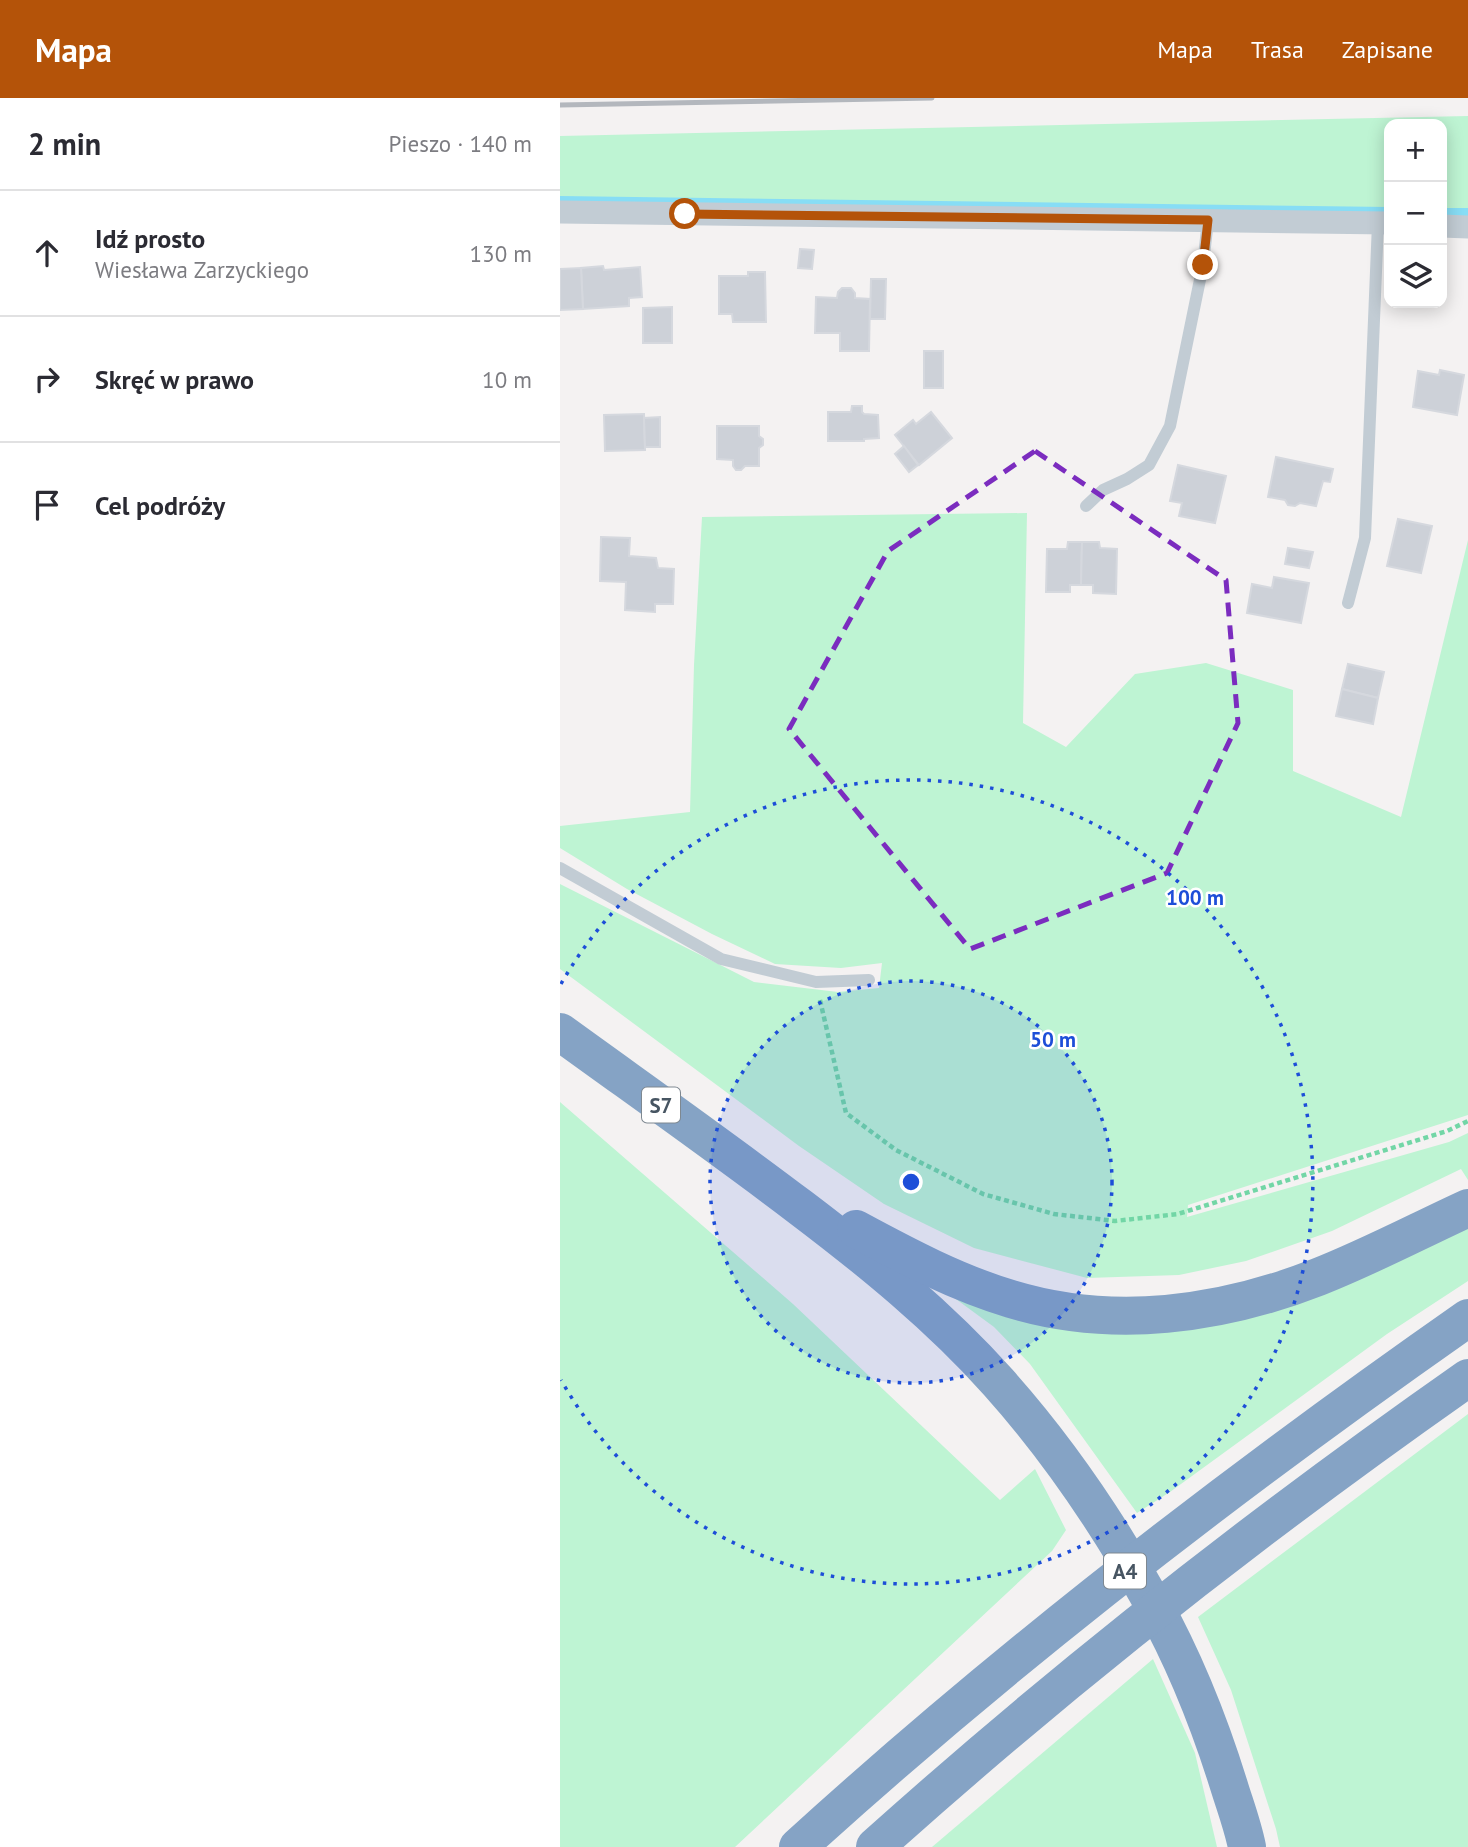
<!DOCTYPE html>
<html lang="pl">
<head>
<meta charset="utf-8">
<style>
	:root { --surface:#fff; --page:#f7f7f7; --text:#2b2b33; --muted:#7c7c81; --line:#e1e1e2; --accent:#b45309 }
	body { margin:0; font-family:"PT Sans",sans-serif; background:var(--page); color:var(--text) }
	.controls { position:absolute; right:21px; top:21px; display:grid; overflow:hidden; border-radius:14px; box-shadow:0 4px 18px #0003 }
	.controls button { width:63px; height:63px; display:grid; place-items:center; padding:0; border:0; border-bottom:2px solid var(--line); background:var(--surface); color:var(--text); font:35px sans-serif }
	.stop { position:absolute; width:21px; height:21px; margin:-16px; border:5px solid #b45309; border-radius:50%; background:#fff }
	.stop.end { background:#b45309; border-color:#fff; box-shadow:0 2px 7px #0008 }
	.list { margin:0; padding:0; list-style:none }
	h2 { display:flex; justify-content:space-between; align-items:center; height:91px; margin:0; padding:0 28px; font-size:30px }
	h2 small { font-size:23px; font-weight:400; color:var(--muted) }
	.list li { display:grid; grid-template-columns:46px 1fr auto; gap:21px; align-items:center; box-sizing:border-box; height:126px; padding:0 28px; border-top:2px solid var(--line) }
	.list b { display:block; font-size:26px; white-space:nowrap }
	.list p { margin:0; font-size:23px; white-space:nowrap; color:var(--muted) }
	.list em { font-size:23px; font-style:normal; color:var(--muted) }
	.icon { flex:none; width:38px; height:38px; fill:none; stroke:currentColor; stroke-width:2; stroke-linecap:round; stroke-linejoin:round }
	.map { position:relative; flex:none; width:908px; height:1749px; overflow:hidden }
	header { display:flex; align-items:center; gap:42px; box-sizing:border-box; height:98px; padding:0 35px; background:var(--accent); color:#fff }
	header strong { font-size:33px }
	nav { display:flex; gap:38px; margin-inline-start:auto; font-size:24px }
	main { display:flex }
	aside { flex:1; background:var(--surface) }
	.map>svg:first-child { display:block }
	.green { fill:#bef4d3 }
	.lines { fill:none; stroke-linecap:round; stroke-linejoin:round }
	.stream { stroke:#87ddf5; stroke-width:8 }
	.building { fill:#cdd1d8; stroke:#d5d8de; stroke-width:2 }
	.path { stroke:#72d6a6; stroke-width:4.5; stroke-dasharray:5 3.5; stroke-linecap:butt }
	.lane { stroke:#c2ccd4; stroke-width:12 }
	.street { stroke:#c2ccd4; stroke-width:23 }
	.highway { stroke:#85a3c5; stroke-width:38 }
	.rail { stroke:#b3b7bd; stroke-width:5 }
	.route { stroke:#b45309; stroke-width:9 }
	.marked { fill:none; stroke:#7b2cbf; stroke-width:5; stroke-dasharray:14 9; stroke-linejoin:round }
	.ring { fill:none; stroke:#1d4ed8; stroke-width:3.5; stroke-dasharray:3.5 7 }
	.labels { text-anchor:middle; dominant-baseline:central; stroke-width:5; stroke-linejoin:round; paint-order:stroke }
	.shield { fill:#fff; stroke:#7e8891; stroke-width:2 }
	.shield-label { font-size:21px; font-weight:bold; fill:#475562 }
	.centre { fill:#1d4ed8; stroke:#fff; stroke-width:3.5 }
	.ring-label { font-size:21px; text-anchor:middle; font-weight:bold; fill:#1d4ed8; stroke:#fff; stroke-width:5; stroke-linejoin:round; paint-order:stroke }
</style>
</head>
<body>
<header>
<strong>Mapa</strong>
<nav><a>Mapa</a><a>Trasa</a><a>Zapisane</a></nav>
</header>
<main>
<aside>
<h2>2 min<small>Pieszo · 140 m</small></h2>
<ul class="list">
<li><svg class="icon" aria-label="ahead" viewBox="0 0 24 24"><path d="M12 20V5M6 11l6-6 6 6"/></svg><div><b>Idź prosto</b><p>Wiesława Zarzyckiego</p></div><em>130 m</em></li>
<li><svg class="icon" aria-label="right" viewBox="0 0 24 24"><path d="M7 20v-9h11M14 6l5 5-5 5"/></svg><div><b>Skręć w prawo</b></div><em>10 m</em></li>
<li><svg class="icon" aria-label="arrive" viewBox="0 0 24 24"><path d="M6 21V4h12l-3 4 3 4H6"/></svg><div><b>Cel podróży</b></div></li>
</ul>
</aside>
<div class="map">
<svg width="908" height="1749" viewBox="0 0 908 1749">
	<rect width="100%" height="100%" fill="#f4f2f2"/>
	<g class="green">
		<path d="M908,18V129L882,128V26H829V125L0,113V38Z"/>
		<path d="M467,415L463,625L506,649L575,576L646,565L733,592V673L841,719L908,442V1017L628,1107L627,1119L889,1044L908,1035V1082L901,1071L772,1133L686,1163L619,1177L527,1180L414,1150L324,1106L239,1048L0,871V786L194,884L278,894L319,890L322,865L281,870L215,866L152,836L67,791L0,750V728L130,714L134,567L142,419Z"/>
		<path d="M0,1004L233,1206L440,1402L475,1371L506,1432L492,1453L175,1749H0Z"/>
		<path d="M908,1125V1183L827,1236L610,1394L577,1415L470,1266L434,1229L374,1185L518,1230Z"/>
		<path d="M908,1316V1749H720L716,1731L671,1592L638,1519Z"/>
		<path d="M593,1561L635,1655L657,1749H372Z"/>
	</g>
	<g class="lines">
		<g class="stream">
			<path d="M0,102L829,113"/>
			<path d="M882,114H908"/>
		</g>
	</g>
	<g class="building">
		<path d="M240,151L254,152L252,171L238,170Z"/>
		<path d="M43,168L44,172L80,169L82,199L69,200V208L23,211L21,170Z"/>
		<path d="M21,170L23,211L0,212V171Z"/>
		<path d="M188,174H205L206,224H173L172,216H159V178H188Z"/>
		<path d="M311,181H326L325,221H310Z"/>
		<path d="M282,190H291L295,195V200L310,201L309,253H280V235H255L256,199L277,200L278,194Z"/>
		<path d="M112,209V245H83V210Z"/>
		<rect x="364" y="253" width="19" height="37"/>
		<path d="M880,272L904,277L897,317L853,309L858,273L879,277Z"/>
		<path d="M292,308H302V314L304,316L318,317L319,340L304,341V343H268V314H291Z"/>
		<path d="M371,314L392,340L359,367L335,337L353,322L356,326Z"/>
		<path d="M84,316L85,352L45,353L44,317Z"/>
		<path d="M100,319V349H85L84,320Z"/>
		<path d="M157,328H199V338L203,341V347L199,350V368H185L181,372H176L173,368V362L157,361Z"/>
		<path d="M344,348L358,367L349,374L335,356Z"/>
		<path d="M716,359L773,371L770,384L763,383L756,408L740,405L735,408L728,407L725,402L708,399Z"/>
		<path d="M618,367L666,378L655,425L619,418L622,405L610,403Z"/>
		<path d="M838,421L872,428L861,475L827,468Z"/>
		<path d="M41,439L70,440L69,458L96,460L98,470L114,471L113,506H95V514L65,512L66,484L40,483Z"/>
		<path d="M508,444H522L521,487H510V494H486L487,451H507Z"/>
		<path d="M522,444H539L540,450L557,451L556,496L533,495V487H521Z"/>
		<path d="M728,450L753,454L749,470L725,466Z"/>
		<path d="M714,479L749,485L741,525L687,515L692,486L712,490Z"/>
		<path d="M788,566L824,574L818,600L782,591Z"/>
		<path d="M782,591L818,600L813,626L776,618Z"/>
	</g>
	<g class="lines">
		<path class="path" d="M260,902L286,1015L336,1052L423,1096L494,1116L555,1123L618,1116L887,1033L908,1023"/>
		<g class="lane">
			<path d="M526,408L543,392L567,381L589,367L610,328L643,167L648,122"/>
			<path d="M788,505L805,440L818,125"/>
			<path d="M0,770L161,861L256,884L309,882"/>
		</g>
		<g class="street">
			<path d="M0,114L829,125"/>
			<path d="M882,128L908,129"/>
		</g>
		<g class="highway">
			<path d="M0,934C80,992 161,1049 240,1109C310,1162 379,1218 438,1284C498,1351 548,1425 592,1504C625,1563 650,1626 670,1691C676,1710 683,1729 687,1749"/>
			<path d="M296,1131C346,1158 397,1185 451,1201C553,1232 661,1217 758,1179C809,1159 858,1133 908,1110"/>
			<path d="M238,1749C449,1557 675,1383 908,1220"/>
			<path d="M315,1749C503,1580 701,1425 908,1280"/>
		</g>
		<path class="rail" d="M0,7L372,0"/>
	</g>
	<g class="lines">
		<path class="route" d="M125,116L648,122L643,167"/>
	</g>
	<path class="marked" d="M475,353L666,482L678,625L607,775L410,851L229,631L328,453Z"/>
	<circle cx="351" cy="1084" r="201" fill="#1d4ed8" fill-opacity=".12"/>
	<g class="ring">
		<circle cx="351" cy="1084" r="201"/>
		<path d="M1 886A402 402 0 1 1 1 1282"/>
	</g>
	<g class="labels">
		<g class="shield">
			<rect x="82" y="989.5" width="38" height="35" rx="5"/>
			<rect x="544" y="1455.5" width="42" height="35" rx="5"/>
		</g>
		<g class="shield-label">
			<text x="101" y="1007">S7</text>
			<text x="565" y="1473">A4</text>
		</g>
	</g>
	<circle cx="351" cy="1084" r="10" class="centre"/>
	<g class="ring-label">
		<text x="635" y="807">100 m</text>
		<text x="493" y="949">50 m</text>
	</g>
</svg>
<div class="controls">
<button>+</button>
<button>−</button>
<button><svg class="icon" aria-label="layers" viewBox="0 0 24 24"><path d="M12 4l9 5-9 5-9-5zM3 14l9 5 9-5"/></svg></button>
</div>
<div class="stop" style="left:125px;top:116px"></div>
<div class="stop end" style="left:643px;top:167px"></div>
</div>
</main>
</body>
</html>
